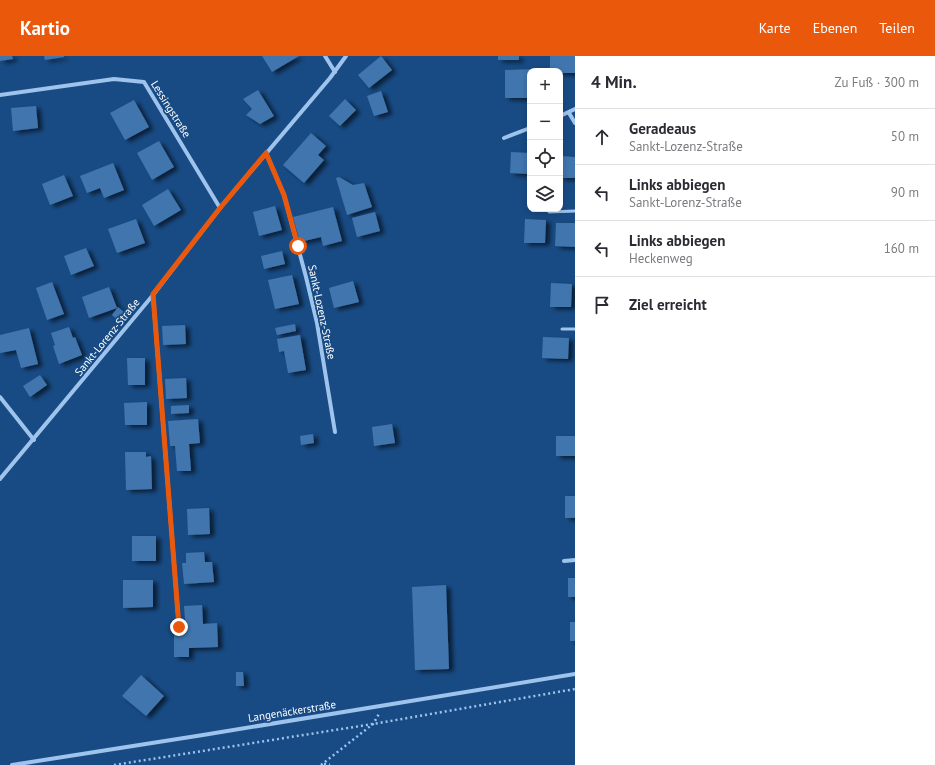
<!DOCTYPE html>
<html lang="de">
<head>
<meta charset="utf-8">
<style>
	:root { --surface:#fff; --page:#f2f2f3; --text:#2b2b33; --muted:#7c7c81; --line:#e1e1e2; --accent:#ea580c }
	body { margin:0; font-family:"PT Sans",sans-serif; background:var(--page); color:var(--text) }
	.controls { position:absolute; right:12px; top:12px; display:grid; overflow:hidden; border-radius:8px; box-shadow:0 2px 6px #0003 }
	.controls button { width:36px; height:36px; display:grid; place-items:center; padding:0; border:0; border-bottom:1px solid var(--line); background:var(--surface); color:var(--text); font:20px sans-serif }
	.stop { position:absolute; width:12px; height:12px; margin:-9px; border:3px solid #ea580c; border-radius:50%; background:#fff }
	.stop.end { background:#ea580c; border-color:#fff; box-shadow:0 1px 4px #0008 }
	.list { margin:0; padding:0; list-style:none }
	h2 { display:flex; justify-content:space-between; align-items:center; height:52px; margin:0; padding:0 16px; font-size:17px }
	h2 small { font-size:13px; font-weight:400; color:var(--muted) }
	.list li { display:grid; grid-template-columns:26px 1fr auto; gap:12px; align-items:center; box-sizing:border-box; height:56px; padding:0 16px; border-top:1px solid var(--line) }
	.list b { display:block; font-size:15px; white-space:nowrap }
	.list p { margin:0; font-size:13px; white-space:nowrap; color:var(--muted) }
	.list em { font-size:13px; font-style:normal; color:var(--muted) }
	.icon { flex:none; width:22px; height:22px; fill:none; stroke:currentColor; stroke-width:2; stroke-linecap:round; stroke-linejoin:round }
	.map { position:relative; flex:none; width:575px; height:709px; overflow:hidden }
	header { display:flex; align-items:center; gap:24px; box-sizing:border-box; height:56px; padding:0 20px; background:var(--accent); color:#fff }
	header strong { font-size:19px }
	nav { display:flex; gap:22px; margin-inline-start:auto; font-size:14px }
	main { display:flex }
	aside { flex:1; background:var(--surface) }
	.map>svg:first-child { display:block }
	.building { fill:#4175ae; filter:url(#shadow) }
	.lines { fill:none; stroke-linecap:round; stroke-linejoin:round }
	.path { stroke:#9ec3ec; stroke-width:2.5; stroke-dasharray:2 3; stroke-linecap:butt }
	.service { stroke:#9ec3ec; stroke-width:3 }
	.minor { stroke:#9ec3ec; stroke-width:4 }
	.route { stroke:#ea580c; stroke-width:5 }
	.labels { text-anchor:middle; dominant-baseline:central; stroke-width:3.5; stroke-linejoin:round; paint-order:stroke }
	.street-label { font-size:11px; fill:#fff; stroke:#184b84 }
</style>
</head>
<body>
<header>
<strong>Kartio</strong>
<nav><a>Karte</a><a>Ebenen</a><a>Teilen</a></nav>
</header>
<main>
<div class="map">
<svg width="575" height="709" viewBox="0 0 575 709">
	<defs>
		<filter id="shadow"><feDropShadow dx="4.5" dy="2.5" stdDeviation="2" flood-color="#0009"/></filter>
	</defs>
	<rect width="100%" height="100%" fill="#184b84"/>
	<g class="building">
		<path d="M0,0H12L13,3L0,5Z"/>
		<path d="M44,0H64V1L45,4Z"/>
		<path d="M262,0H299L272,16Z"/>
		<path d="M381,0L392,14L369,32L358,19Z"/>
		<rect x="498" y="0" width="21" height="4"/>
		<path d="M550,0H575V17H560V15H550Z"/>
		<path d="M535,13V15H530V42H505V14Z"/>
		<path d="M258,34L274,60L260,68L246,59L252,53L243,43Z"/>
		<path d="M381,35L388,56L374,60L367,40Z"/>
		<path d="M345,43L356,54L340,70L329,60Z"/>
		<path d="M134,44L149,71L125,84L110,57Z"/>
		<path d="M36,50L38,72L13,75L11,52Z"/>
		<path d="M311,77L326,90L318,99L324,104L304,127L283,109Z"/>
		<path d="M159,85L174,111L152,124L137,97Z"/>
		<path d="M511,96L530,97V118L510,117Z"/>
		<path d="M561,100L575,101V122H560Z"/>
		<path d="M113,107L124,134L104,142L100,132L87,137L80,120Z"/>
		<path d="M64,119L73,140L50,149L42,128Z"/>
		<path d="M339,121L353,129L364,127L372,151L347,159L336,122Z"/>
		<path d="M168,133L181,154L154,170L142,149Z"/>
		<path d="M275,150L282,174L259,180L253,156Z"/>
		<path d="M333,151L342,185L323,190L321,181L300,186L293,161Z"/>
		<path d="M375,156L380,175L357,181L352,162Z"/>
		<path d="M136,163L145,187L117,197L108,173Z"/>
		<path d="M525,163L546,164L545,187H524Z"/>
		<path d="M556,167H575V191L555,190Z"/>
		<path d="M86,192L94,210L71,219L64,200Z"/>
		<path d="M282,195L285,208L264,213L261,200Z"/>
		<path d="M292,219L299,248L275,253L268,224Z"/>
		<path d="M353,225L359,246L334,252L329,232Z"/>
		<path d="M52,226L64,258L47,264L36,232Z"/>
		<path d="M551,227L572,228L571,251H550Z"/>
		<path d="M109,231L117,252L89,262L82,241Z"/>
		<path d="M118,251L125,257L119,265L112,259Z"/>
		<path d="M295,268L296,275L277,279L275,272Z"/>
		<path d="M185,269L186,288L163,289L162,270Z"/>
		<path d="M69,271L73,282L75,281L82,299L59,308L53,290L55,289L51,277Z"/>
		<path d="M29,272L38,308L21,312L16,294L0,297V279Z"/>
		<path d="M300,279L306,314L288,317L284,295L279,296L277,283Z"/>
		<path d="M543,281L569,282L568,303L542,302Z"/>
		<path d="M127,302H145V329H128Z"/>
		<path d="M40,319L47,329L30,341L23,330Z"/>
		<path d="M186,322L187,342L166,343L165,323Z"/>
		<path d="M147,346V369H125L124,347Z"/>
		<path d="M189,349V357L171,358V350Z"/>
		<path d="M198,363L200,387L189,388L191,415H177L175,390H170L168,365Z"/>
		<path d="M392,368L395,387L374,390L372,371Z"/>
		<path d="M313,378L314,387L301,389L300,380Z"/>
		<rect x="556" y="380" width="19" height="20"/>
		<path d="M125,396H146V401L151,400L152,433L126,434Z"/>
		<rect x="565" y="440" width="10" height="22"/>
		<path d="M209,452L210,478L188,479L187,453Z"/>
		<rect x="132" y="480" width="24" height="25"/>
		<path d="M204,496L205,506H212L214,526L184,528L182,507H186V497Z"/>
		<rect x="568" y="522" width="7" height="19"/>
		<path d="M123,524H153V551L123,552Z"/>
		<path d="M446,529L449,613L415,614L412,531Z"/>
		<path d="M202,549L203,568L217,567L218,591L189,592V601H174V579L186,578L184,550Z"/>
		<rect x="570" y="566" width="5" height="19"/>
		<path d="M236,616H243L244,630H236Z"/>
		<path d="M141,619L164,640L146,660L122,640Z"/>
	</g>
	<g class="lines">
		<g class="path">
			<path d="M324,708L330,709"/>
			<path d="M114,709L373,668L575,633"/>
			<path d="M321,709L373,668L379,658"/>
		</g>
		<g class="service">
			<path d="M549,156L575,155"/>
			<path d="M562,273H575"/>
		</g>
		<g class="minor">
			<path d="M325,0L335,16"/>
			<path d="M0,39L114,23L144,26L220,152"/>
			<path d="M569,57L575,67"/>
			<path d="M560,60L575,53"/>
			<path d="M504,82L530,72"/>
			<path d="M266,97L284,139L306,221L317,267L335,376"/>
			<path d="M153,239L179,571"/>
			<path d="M0,341L34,384"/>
			<path d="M0,423L153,239L220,152L330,22L346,0"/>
			<path d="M564,505L575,504"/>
			<path d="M12,709L203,679L575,618"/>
		</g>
	</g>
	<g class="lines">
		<path class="route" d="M179,571L153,238L220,152L266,97L284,139L298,190"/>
	</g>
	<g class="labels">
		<g class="street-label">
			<text transform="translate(171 53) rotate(58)">Lessingstraße</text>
			<text transform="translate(322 256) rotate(78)">Sankt-Lozenz-Straße</text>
			<text transform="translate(107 281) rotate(-51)">Sankt-Lorenz-Straße</text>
			<text transform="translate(292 655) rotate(-9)">Langenäckerstraße</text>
		</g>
	</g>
</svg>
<div class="controls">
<button>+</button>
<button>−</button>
<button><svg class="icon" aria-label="locate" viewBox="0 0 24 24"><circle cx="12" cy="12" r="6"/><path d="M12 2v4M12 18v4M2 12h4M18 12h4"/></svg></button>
<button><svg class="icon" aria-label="layers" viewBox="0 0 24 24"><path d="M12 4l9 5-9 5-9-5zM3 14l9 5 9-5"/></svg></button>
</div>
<div class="stop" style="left:298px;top:190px"></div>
<div class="stop end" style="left:179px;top:571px"></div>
</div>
<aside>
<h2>4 Min.<small>Zu Fuß · 300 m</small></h2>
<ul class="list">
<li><svg class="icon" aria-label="ahead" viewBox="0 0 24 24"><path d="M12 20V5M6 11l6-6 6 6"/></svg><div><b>Geradeaus</b><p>Sankt-Lozenz-Straße</p></div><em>50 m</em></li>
<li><svg class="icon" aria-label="left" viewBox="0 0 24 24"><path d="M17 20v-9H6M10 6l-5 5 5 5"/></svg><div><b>Links abbiegen</b><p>Sankt-Lorenz-Straße</p></div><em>90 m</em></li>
<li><svg class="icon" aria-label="left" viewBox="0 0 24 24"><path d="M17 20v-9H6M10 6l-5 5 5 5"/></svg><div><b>Links abbiegen</b><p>Heckenweg</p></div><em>160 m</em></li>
<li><svg class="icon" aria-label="arrive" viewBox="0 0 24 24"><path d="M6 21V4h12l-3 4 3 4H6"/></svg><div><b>Ziel erreicht</b></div></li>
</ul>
</aside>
</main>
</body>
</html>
